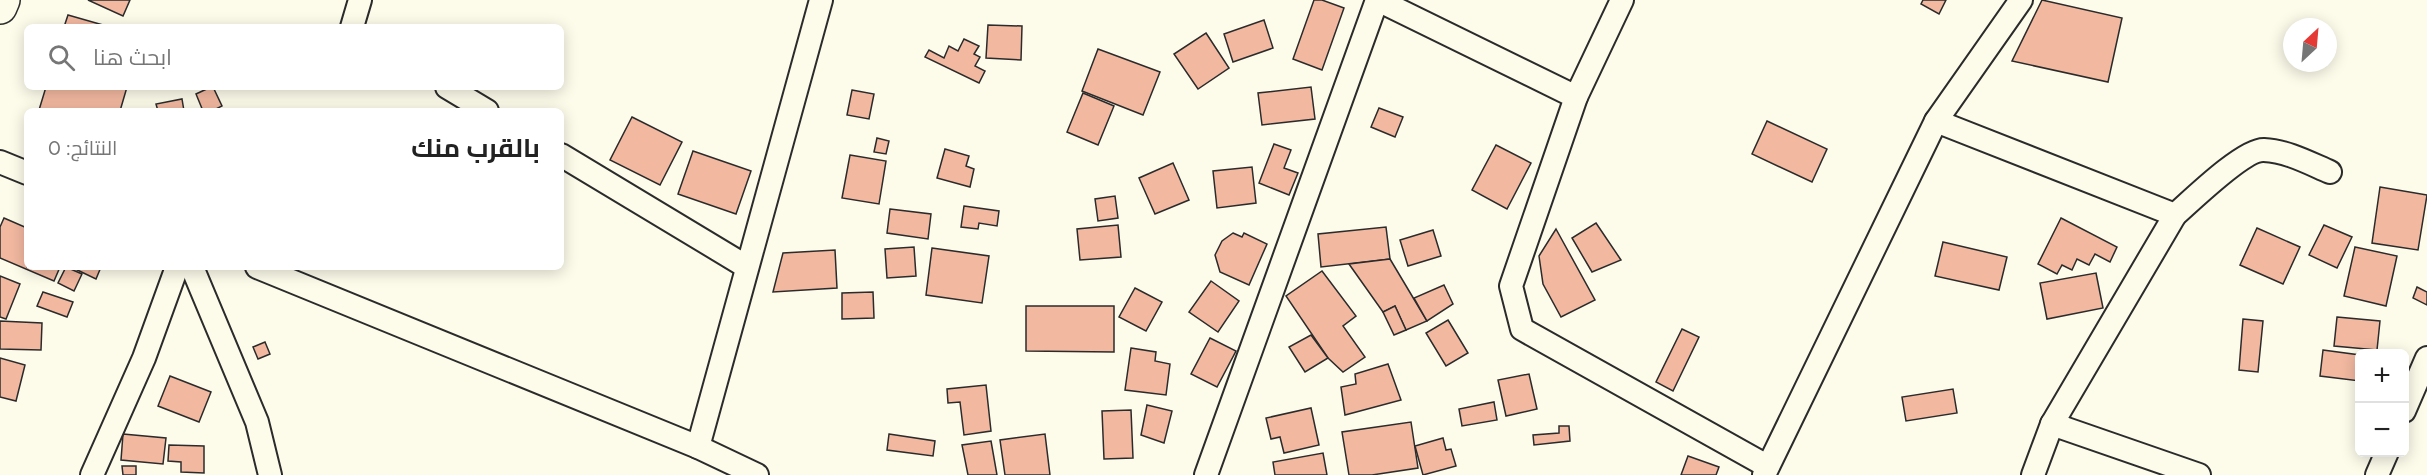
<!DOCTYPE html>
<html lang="ar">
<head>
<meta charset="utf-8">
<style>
	:root { --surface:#fff; --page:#f2f2f2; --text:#222; --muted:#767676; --line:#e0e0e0 }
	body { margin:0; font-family:Figtree,Cairo,sans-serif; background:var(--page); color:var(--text); direction:rtl }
	.controls { position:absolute; right:18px; bottom:18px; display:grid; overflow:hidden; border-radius:9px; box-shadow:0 3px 15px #0003 }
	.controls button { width:54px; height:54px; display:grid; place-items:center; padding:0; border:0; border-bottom:2px solid var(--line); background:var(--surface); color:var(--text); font:30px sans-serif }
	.compass { position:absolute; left:2283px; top:18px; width:54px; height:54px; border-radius:50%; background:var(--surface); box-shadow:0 3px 15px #0003; rotate:26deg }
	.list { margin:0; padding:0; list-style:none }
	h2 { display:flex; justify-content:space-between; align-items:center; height:78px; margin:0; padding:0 24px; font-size:26px }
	h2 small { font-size:20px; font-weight:400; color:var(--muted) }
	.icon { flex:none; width:33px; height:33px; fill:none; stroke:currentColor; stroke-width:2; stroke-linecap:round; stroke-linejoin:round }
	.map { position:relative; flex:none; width:2427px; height:475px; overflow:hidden; direction:ltr }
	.search { position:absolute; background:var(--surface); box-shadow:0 3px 15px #0003; left:24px; top:24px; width:540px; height:66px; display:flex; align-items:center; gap:15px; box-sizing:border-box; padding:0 21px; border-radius:9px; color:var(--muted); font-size:22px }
	.panel { position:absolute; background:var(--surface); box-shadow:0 3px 15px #0003; left:24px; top:108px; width:540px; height:162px; border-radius:9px; direction:rtl }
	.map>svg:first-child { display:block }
	.building { fill:#f2b8a0; stroke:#2b2b2b; stroke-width:1.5 }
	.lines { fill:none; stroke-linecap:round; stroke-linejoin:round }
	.street-casing { stroke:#2b2b2b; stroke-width:26 }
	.highway-casing { stroke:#2b2b2b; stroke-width:36 }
	.street { stroke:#fdfbea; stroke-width:22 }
	.highway { stroke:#fdfbea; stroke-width:33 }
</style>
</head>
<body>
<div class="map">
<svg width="2427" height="475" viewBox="0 0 2427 475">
	<rect width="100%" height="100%" fill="#fdfbea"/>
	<g class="building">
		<path d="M88,0H130L123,16Z"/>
		<path d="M1314,0H1322L1344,8L1322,70L1293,59Z"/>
		<path d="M1923,0H1946L1939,14L1921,4Z"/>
		<path d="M2042,0L2122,18L2108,82L2012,61Z"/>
		<path d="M68,15L110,27H64Z"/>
		<path d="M1264,20L1273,48L1233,62L1224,34Z"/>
		<path d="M988,25L1022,26L1021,60L986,58Z"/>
		<path d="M1206,33L1229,68L1198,89L1174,54Z"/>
		<path d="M964,39L979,46L974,54L980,57L975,66L985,71L979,83L925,57L929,50L944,58L949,46L958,51Z"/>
		<path d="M1098,49L1160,72L1143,115L1082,91Z"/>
		<path d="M46,87H127L120,111H42L39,110Z"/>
		<path d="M211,87H213L222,106L212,111H203L196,94Z"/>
		<path d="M1311,87L1315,119L1262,125L1258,93Z"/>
		<path d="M852,90L874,94L869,119L847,115Z"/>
		<path d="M1083,93L1114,106L1098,145L1067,132Z"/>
		<path d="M182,99L184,111H158L156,104Z"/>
		<path d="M1379,108L1403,117L1395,137L1371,127Z"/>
		<path d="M632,117L682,142L660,185L610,160Z"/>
		<path d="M1767,121L1827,149L1812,182L1752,154Z"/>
		<path d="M877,138L889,141L886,154L874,152Z"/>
		<path d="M1274,144L1291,150L1284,168L1298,173L1289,195L1259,183Z"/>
		<path d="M1496,145L1531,163L1507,209L1472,190Z"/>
		<path d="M945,149L969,156L966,166L974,169L970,187L937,178Z"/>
		<path d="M693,151L751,171L736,214L678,194Z"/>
		<path d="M850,155L886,161L879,204L842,198Z"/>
		<path d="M1173,163L1189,200L1155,214L1139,178Z"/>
		<path d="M1252,167L1256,203L1217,208L1213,171Z"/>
		<path d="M2380,187L2427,195L2418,250L2372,243Z"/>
		<path d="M1115,196L1118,218L1098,221L1095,199Z"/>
		<path d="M964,206L999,211L997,226L979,223L978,229L961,227Z"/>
		<path d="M890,209L931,214L928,239L887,233Z"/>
		<path d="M4,218L27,228V267H60L54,281L0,258V227Z"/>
		<path d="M2061,218L2117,247L2110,262L2095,254L2089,265L2077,259L2072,270L2062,265L2057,274L2038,264Z"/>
		<path d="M1596,223L1621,260L1592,272L1572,238Z"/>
		<path d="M1118,225L1121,257L1080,260L1077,229Z"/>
		<path d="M2324,225L2352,237L2337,268L2309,255Z"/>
		<path d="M1386,227L1390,259L1321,267L1318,234Z"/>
		<path d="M2257,228L2300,247L2283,284L2240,265Z"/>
		<path d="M1556,229L1595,300L1561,317L1543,284L1539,256Z"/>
		<path d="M1433,230L1441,256L1408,266L1400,240Z"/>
		<path d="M1233,233L1242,237L1244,233L1267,244L1249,285L1220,272L1215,255L1222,241Z"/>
		<path d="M1943,242L2007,257L1999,290L1935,276Z"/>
		<path d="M914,247L916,276L887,278L885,249Z"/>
		<path d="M2355,247L2397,256L2386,306L2344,296Z"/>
		<path d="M932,248L989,256L982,303L926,295Z"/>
		<path d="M835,250L837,288L773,292L783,253Z"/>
		<path d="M1390,259L1427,321L1406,330L1395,306L1383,312L1349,264Z"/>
		<path d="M66,267L82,274L74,291L58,283Z"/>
		<path d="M71,267H101L96,279Z"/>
		<path d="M1322,271L1356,316L1343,326L1365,357L1343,372L1328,358L1286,296Z"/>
		<path d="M2096,273L2103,308L2047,319L2040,283Z"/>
		<path d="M0,276L20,284L6,319L0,317Z"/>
		<path d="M1211,281L1239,301L1218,332L1189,312Z"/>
		<path d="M1444,285L1453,304L1427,321L1414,298Z"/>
		<path d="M2417,287L2427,292V305L2413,298Z"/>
		<path d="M1135,288L1162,302L1146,331L1119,317Z"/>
		<path d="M43,292L73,302L67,317L37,306Z"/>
		<path d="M873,292L874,318L842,319V293Z"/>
		<path d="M1026,306H1114V352L1026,351Z"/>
		<path d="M1395,306L1406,330L1394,335L1383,312Z"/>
		<path d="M2337,317L2380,321L2377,350L2334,346Z"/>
		<path d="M2243,319L2263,321L2258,372L2239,370Z"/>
		<path d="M1448,320L1468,353L1446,366L1426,333Z"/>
		<path d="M0,321L42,323L41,350L0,349Z"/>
		<path d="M1682,329L1699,337L1673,391L1656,382Z"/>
		<path d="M1311,335L1328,358L1305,372L1289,347Z"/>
		<path d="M1210,338L1236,351L1217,387L1191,374Z"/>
		<path d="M265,342L270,354L258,359L253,347Z"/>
		<path d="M1131,348L1156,352L1155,361L1170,364L1166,395L1125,390Z"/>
		<path d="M2323,350L2360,355V381L2320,376Z"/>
		<path d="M0,358L25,365L16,401L0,397Z"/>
		<path d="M1388,364L1401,400L1345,415L1341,387L1356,384L1355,374Z"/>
		<path d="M1529,374L1537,409L1506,416L1498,380Z"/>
		<path d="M170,376L211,392L199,422L158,406Z"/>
		<path d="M986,385L991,431L964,435L960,402L948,403L947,389Z"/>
		<path d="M1953,389L1957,413L1906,421L1902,397Z"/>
		<path d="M1494,402L1497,420L1462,426L1459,409Z"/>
		<path d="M1147,405L1172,411L1164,443L1141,435Z"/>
		<path d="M1311,408L1319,445L1284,453L1280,437L1271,439L1266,418Z"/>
		<path d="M1131,410L1133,458L1104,459L1102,411Z"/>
		<path d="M1411,422L1418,468L1372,475H1349L1342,432Z"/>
		<path d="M1559,426H1569L1570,441L1534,445L1533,435L1559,433Z"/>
		<path d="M123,434L166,438L163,464L121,460Z"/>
		<path d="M889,434L935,441L933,456L887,450Z"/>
		<path d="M1045,434L1050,475H1005L1000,440Z"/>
		<path d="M1443,438L1446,450L1451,449L1456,466L1423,475L1415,446Z"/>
		<path d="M991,441L997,475H968L962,445Z"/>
		<path d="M169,445L204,446V473L181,472V462L168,461Z"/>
		<path d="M1323,453L1327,475H1275L1273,462Z"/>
		<path d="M1688,456L1719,467L1716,475H1681Z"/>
		<path d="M122,466H136V475H123Z"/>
	</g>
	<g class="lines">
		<defs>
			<g id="street">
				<path d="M1378,0L1576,97L1511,286L1522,329L1767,466"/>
				<path d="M352,27L360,0"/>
				<path d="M447,87L487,111"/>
				<path d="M1576,97L1622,0"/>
				<path d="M1936,121L2175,215C2191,201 2244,149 2264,150C2287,151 2309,163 2330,172"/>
				<path d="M561,155L747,267"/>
				<path d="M0,162L27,173"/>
				<path d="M192,267L257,422L270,475"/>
				<path d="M257,267L698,447L757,475"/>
				<path d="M2404,411L2427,358"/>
				<path d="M2052,424L2199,475"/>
				<path d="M698,447L821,0"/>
				<path d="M92,475L144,358L177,267"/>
				<path d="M1206,475L1377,0"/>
				<path d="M1764,475L1936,121L2021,0"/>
				<path d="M2033,475L2052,424L2175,215"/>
				<path d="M2377,475L2387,452"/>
			</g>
			<path id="highway" d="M0,7L3,0"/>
		</defs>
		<use href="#street" class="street-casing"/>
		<use href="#highway" class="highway-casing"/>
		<use href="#street" class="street"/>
		<use href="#highway" class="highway"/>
	</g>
</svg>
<div class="controls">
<button>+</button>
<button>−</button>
</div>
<svg class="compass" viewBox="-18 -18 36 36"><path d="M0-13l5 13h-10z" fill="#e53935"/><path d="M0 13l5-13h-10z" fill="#767676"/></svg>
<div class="search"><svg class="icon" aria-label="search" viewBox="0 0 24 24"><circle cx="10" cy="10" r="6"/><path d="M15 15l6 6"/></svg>ابحث هنا</div>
<section class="panel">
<h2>بالقرب منك<small>النتائج: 0</small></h2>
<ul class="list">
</ul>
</section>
</div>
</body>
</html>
